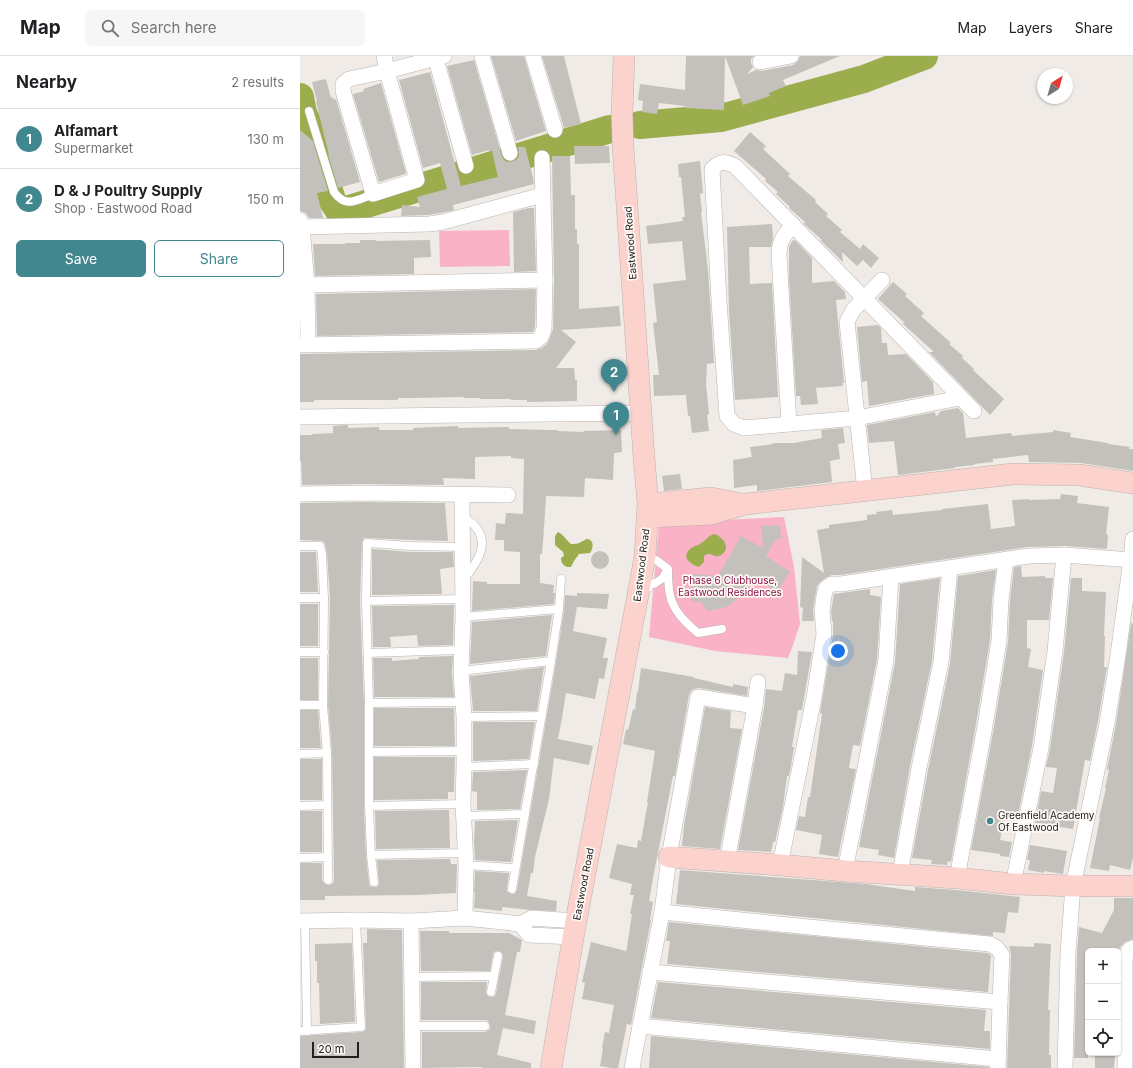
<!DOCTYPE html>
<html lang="en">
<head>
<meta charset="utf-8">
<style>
	:root { --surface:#fff; --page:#f6f6f6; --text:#202124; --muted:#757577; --line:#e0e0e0; --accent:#40878f }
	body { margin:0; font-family:Inter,sans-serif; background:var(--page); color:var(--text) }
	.controls { position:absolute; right:12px; bottom:12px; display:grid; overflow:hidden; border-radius:6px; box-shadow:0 1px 3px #0004 }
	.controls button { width:36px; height:36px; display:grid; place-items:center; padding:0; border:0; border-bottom:1px solid var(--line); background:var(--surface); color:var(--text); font:20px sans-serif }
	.compass { position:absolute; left:737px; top:12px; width:36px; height:36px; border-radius:50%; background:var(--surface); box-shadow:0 1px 3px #0004; rotate:37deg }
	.scale { position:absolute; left:12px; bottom:10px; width:47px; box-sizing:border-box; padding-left:4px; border:2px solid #232120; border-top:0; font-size:11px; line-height:14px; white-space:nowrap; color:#232120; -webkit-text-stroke:3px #fef8f4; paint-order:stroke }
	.you { position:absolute; left:538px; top:595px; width:14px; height:14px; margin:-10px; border:3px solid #fff; border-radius:50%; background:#1a73e8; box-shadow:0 0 0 6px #1a73e833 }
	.badge { display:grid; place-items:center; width:26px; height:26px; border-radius:50%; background:var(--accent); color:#fff; font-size:13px; font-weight:700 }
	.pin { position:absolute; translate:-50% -33px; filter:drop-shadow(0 1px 2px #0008) }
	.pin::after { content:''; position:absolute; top:21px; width:14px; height:12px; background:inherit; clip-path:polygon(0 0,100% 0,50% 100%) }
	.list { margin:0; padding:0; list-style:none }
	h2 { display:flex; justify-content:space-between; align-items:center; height:52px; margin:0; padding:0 16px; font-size:17px }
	h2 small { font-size:13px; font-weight:400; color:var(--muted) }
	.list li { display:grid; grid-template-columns:26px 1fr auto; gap:12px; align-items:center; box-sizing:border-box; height:60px; padding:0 16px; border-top:1px solid var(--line) }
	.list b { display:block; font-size:15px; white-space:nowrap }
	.list p { margin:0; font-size:13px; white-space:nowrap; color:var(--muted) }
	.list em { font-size:13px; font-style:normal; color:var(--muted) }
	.actions { display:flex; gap:8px; padding:12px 16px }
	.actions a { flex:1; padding:9px 0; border:1px solid var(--accent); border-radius:6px; text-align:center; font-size:14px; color:var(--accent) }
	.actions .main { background:var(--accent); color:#fff }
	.icon { flex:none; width:22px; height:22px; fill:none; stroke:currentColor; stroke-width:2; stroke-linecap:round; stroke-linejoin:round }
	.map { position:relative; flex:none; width:833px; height:1012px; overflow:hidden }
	header { display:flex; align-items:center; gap:24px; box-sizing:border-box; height:56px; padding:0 20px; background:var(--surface); border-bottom:1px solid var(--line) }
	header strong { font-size:19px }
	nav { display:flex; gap:22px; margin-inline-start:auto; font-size:14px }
	.search { width:280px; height:36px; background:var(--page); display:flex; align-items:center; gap:10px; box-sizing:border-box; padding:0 14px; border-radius:6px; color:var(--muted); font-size:15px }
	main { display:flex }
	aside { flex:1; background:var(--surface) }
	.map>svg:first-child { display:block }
	.green { fill:#fab2c7 }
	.water { fill:#9cad4d }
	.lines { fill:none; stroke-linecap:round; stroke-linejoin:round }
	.river { stroke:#9cad4d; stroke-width:28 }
	.building { fill:#c4c1bc }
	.lane-casing { stroke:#b9b4b0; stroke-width:9 }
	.street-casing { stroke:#b9b4b0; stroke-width:16 }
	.secondary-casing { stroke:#b9b4b0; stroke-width:22 }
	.lane { stroke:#fff; stroke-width:8 }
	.street { stroke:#fff; stroke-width:15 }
	.secondary { stroke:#fcd2cd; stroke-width:21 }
	.poi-dot { fill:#40878f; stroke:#fef8f4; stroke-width:1.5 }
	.labels { text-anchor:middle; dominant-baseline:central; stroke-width:3.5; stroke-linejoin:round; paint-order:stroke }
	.street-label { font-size:10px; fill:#232120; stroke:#fef8f4 }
	.park-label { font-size:10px; fill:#881447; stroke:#fef8f4 }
	.poi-label { font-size:10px; fill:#232120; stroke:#fef8f4; text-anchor:start }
</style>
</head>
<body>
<header>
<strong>Map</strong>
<div class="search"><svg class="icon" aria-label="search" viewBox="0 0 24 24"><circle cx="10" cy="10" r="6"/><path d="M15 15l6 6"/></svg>Search here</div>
<nav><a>Map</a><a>Layers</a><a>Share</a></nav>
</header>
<main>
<aside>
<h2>Nearby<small>2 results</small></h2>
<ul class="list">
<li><span class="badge">1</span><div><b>Alfamart</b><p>Supermarket</p></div><em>130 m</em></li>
<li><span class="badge">2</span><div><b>D &amp; J Poultry Supply</b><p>Shop · Eastwood Road</p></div><em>150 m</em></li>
</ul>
<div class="actions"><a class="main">Save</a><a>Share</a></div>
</aside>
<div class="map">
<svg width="833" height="1012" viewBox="0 0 833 1012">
	<rect width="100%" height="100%" fill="#f0ebe6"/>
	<g class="green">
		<path d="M209,174L210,210L140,211L139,175Z"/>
		<path d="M484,461L494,511L500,568L493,589L488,602L415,595L349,581L359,467Z"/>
	</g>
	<g class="water">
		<path d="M258,476C264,479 266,484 271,488C275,488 278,488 281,486C284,485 285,483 287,483C295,484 293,493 290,497L279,498L274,505L271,511H267C263,509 261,507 261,502L264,500L263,496L255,489V480Z"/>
		<path d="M414,478C425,481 432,495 419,500C412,502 412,494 404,500V506L399,511C390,508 381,501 390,493C393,490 398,490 401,487C407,484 406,481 414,478Z"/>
	</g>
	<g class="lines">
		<g class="river">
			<path d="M0,41L3,57L10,72L32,144L40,156L310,73"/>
			<path d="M340,69L421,62L564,23L624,0"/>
		</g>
	</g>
	<g class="building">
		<path d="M191,0H224L246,75L216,85Z"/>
		<path d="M242,0H264L281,68L264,72Z"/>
		<path d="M386,0H425L424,54L385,52V50L359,47L357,58L342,56L343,45L338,44L340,28L385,34Z"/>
		<path d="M425,0H454L451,3V7L453,11L447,18L456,14L462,15L493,9L497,6L499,3L500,0H540L483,24L486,30L469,37L470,40L443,49Z"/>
		<path d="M174,4L202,100L204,104L207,106L213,105L217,103L219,100L218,91H225L233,121L234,128L153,149L154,153H152L155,154L141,157L128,159L101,160L102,149L120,151L117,141L147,133L140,107L123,112L99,24L130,16L161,130L198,121L192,95H189V94L172,99L147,10Z"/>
		<path d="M26,23L31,42L33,41L34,44L36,43L60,126L38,132L28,98L29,99L16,46L17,45L12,26Z"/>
		<path d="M81,27L106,117L105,118L79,126L53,38L64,35L63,33Z"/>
		<path d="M0,74L13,85L28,135L17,137L23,162H9L6,157L0,155Z"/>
		<path d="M450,76L466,90L463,93L490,118L488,120L516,144L515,146L528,158L526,160L542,174L540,176L560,193L563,188L579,202L571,212L563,204L557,210L542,196L543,206L520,184H522L503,167H506L489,152L490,151L476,138L478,136L465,125L466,123L434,95Z"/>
		<path d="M274,90H309L310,107L275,108Z"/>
		<path d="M252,100H270L271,139H275V173H277V188H279V253L319,250L321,270L261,274L276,286L256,312H274L275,324H277V345L227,346V344H211V343H180V342H164V341L112,342H98V344H14V346H0V298L236,294L242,292L247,288L249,284L253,273L254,224Z"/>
		<path d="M400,105L403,137L400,138L402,156H401L408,214L414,307L407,308L406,328L409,358L407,359L409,375L392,377L390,360H388L386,339L354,340L353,319H359L353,267L357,266L353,228L386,224L382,185L348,188L346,170L383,165L382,161H385L381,121H379L378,108Z"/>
		<path d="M229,152H234L236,215L214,216L213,156Z"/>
		<path d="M472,168L473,182L471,191H449L450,228L472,227L478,341L435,344L429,255L427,171Z"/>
		<path d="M60,184H76V185L130,184L131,201L114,202V218L15,220L13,188H45V187H60Z"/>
		<path d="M495,184L512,202V227L534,225L545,236L546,243L536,244L544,327H542L543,330L516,332L518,348L501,349L500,340H496L489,222V191L492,185Z"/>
		<path d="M593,226L607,238L605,240L624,257L621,260L651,287L649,288L663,300L662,302L674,313L673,314L704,343L690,359L629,296H634L602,267H605L578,243Z"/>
		<path d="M236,233L235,271L233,276L17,280L16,238Z"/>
		<path d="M578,269L581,272L582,287H587L588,299L606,298L633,326L634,338L569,350L567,325L562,326L557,271Z"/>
		<path d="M658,352L663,357L666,382L711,377L712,380L753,376V374L771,377L770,381L808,387V388L830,391L829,393H833V415L781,407L729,406L728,399L693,403V406L674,408L675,409L655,411V412L598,419L594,385L569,387L567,369L635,356L636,361L641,355Z"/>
		<path d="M48,369V372L79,371V374H113V372L158,370V372L209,371V373L250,374H258V375L284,376V375L321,374L322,396L314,397L313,424L285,422L284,441L246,440L244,472H243L244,473L242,498H240V527L254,529L253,537H255L254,548L172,555L173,525L187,526V528H220V496L204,495V484H195L196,467L205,468L206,457L223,458L224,403L211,402V400L175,401V423L143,422L144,429L64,428L2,429L1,405H0V379H12V378L33,377V370Z"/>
		<path d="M543,372L545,387L538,388L540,403L530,405L532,426L457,435V429L434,432L433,404L452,401L450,391L473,388V387H494L522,382L521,374Z"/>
		<path d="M380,418L382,433L364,435L362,420Z"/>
		<path d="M761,438L778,440L777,447L809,451L806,478L808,479L807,493L765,490L728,491L540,519H532L527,521L521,525L517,530L513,554L514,565H502L503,552L500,551L502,501L524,517L517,474L529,472V469L567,464V459L577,458L576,456L592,454L593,459L642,454V453L688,448L691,473L715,470L712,444L729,443V444L760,443Z"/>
		<path d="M64,446L145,447L148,485L111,484L67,482H64L62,487L60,545L64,647V750L66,799L69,827L70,830L74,831H77L79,828L77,804L150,803L151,808H157L156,837L117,839L25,840V844H0V807H22V824L24,827L28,829H30L33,827L34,824L32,697L28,649L30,542L27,498L25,488L23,485L0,484V447Z"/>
		<path d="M480,469L481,483H476L466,500L490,516L477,536L454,521L446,536L427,551L408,555L401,546L391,545L392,518L418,520L441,480L463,492L461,470Z"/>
		<path d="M72,493L111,496H153L154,511L140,513L142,538L72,539Z"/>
		<circle cx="300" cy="504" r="9"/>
		<path d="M0,496H16L18,536H0Z"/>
		<path d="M721,510L722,521L745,520V522H753L749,564H727V592L731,593L728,611L743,614L732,690L717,764L704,762L700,784L712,786L709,801L700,800V798L671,794L694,671L708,586L710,545L714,511Z"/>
		<path d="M696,514L692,544L690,584L676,668L651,806L648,805L647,809L631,808L632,804L612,802L628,714L650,608L658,520Z"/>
		<path d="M640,522L632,605L610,710L594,802L578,799L579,794L559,791L595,606L600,528Z"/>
		<path d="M771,522H782V535L806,536L804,580H805L804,611H807L798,665L790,705L785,704L773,773L735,767L741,735L753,737L757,712L746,711L750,693L764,596Z"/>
		<path d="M570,533V539L581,541L577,603L560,690L553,689L549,712L556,713L538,801L519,798L522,779L496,774L499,760L505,761L508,741H510L522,658L520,657L533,579V565H532L531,555L534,538Z"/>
		<path d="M277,537L309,538L307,553L277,551L273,575L307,582L303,602H308L304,623L299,622L295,643L266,637L262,662L258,683L293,690L289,709L254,702L249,743L235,801L233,817H231L227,840L257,845L256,855L230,854L202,851V855L174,852L175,836H174L175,815L209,817L207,832V835L211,838H214L217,834L256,606L264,554L265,539L277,540Z"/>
		<rect x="0" y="548" width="18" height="42"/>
		<path d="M154,549L153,589L118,590L117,579L90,581L91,591H73L72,550Z"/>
		<path d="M252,559L246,600L170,608L172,566Z"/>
		<path d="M831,567L833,568V802L830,814L810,809L809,815L790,812L800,762H799L806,732H805L809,714L807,713L816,668Z"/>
		<path d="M498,595L512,596L502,654H498L492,691H494L491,710L489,720H487L483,751L475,786H473L471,796L438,794L464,652L466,633L482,635L485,617L497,619Z"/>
		<path d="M153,600L152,616L154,641H74L73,602H92V605L119,603V601Z"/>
		<rect x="0" y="602" width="18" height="42"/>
		<path d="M244,611L237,655H173L170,620Z"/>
		<path d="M341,612L394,621V622L433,631V628L448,631L447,640L399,632L394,633L391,635L389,639L375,720H373L354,817L349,845L353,846L350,864H351L331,969L327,968L318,1012H311L300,1010L303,992H302L305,976L309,977L314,949L282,943L285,927L282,926L291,886L326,895L327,891L332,858H330L334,839H330L332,828L309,822L317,788L337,792L338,784L341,785L348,746H347L355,695L323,688L326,673L328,674L333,653L335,654L337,636H338Z"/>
		<path d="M405,651L431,655L430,672L442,673L420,793L382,790L384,770Z"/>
		<path d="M74,652H154L155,690H74Z"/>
		<path d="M0,654H18L21,692H0Z"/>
		<path d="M173,666H235L229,703L173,705Z"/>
		<path d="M74,701H155L154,736H148V743L74,744Z"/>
		<rect x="0" y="703" width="22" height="41"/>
		<path d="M227,714L220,753L177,754V736L172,735L173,716Z"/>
		<path d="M149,754L150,792L76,793L75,755Z"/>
		<rect x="0" y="755" width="22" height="41"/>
		<path d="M218,764L211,806L175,804L174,787L175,765Z"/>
		<path d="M730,789L767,795L763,818L744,815V817L728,814L730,804H727Z"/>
		<path d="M380,814L566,828L615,835V831L656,834L720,841L718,857L708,856L705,877L693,876V880L376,848Z"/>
		<path d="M814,842H833V883L825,886L821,890L818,895H788V1002H774L777,897L779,871L802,877L814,854Z"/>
		<path d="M369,866L687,897L691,899L688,936L367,908L370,885H366Z"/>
		<path d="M67,873L102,874L104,1012H0V980L61,976L64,975L66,973L63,887H67Z"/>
		<path d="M120,875H149V877H209L222,884L220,896H217L205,959L236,965L234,978L203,972L197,999L231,1007V1012H182V1011L122,1012V976H185L190,973V970L188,965L185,964H121V926H187L186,937L188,940L192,941L195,940L196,937L203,901L201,896L197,895L194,896L193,899L190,915H121Z"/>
		<path d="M52,887L55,966L20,968L19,927H17V905H15V888Z"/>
		<path d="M734,887L751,888L748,954H750L749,999H751V1012H707L711,899L709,890L734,891Z"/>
		<path d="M358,926L686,954L684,975H690V993L351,962Z"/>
		<path d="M351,980L689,1011V1012H349Z"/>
		<path d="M795,997H815L814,1012H795Z"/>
	</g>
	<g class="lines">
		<defs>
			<g id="lane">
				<path d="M9,55L34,136C46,153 57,144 73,138"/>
				<path d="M163,461C167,464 172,466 175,470C191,488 176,508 164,523"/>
				<path d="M0,490H20L22,498L24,542L23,649L27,697L28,824"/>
				<path d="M345,500L356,504L368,513C368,522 368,531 370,539C373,555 386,567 398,577L422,573"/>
				<path d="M348,532L346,526L354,528L363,522L367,514"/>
				<path d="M0,542H24"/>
				<path d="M66,545L163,543"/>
				<path d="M163,561L259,553"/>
				<path d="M0,596H24"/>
				<path d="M68,597L161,594"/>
				<path d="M161,615L251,605"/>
				<path d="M69,647L163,646"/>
				<path d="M0,649H23"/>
				<path d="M164,661L242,660"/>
				<path d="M69,696L164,695"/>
				<path d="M0,698L27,697"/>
				<path d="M164,711L234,708"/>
				<path d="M0,750L27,749"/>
				<path d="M69,750L163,748"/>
				<path d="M164,760L225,758"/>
				<path d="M71,799L165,797"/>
				<path d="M0,802L28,801"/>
				<path d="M166,809L215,812"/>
				<path d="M74,826L71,799L69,750V647L66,545L67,487L111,490L162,491"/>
				<path d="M212,833L251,605L259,553L261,523"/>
				<path d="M5,865L7,975"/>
				<path d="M112,921L194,920"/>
				<path d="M191,936L198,900"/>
				<path d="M112,970H185"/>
				<path d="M0,975L61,971L56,864"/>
			</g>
			<g id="street">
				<path d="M84,0L87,15L117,124L73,138L43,35V28L49,23L87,15L144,0"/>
				<path d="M135,0L166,110"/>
				<path d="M182,0L210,97"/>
				<path d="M233,0L255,74"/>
				<path d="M460,6L491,0"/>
				<path d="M0,164L2,171L7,229L8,288"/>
				<path d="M2,171L129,168L143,166L242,139"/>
				<path d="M7,229L245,224"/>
				<path d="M0,289L236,285L241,281L244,273L245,224L242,102"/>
				<path d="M660,342L557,362L444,372L434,368L427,360L419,245L412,113C420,105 424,105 435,110L674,355"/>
				<path d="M0,361L341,357"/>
				<path d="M489,368L479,199C479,185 484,179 493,169"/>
				<path d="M565,435L547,266L553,254L582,224"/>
				<path d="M0,438L64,437L208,439"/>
				<path d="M162,439L163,561L161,615L164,661V711L163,748L166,809L165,862"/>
				<path d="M427,806L455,650L458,626"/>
				<path d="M480,809L514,642L524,578L522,555L524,540L526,532L532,528H541L729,500L764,499L833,504"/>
				<path d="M545,815L586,604L591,520"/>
				<path d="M600,818L619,712L641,606L650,512"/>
				<path d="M657,822L685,670L699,585L701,544L706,503"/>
				<path d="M713,828L741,692L755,595L764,499"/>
				<path d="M362,856L529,873L690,888L697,892L702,899L700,946L698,1012"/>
				<path d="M0,865L56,864L111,865L165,862L203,866L220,868L232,862L276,865"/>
				<path d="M111,865L113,1012"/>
				<path d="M220,868L229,879L274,881"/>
				<path d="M350,916L700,946"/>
				<path d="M340,970L698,1003"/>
				<path d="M332,1012L362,856L369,801L398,641L455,650"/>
				<path d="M765,1012L768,897L773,830L807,667L817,606L831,504L833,483"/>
				<path d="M825,1012V902L829,894L833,892"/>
			</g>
			<g id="secondary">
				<path d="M350,448L411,442L442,448"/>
				<path d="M347,461L411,458L446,448L713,418L779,419L833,427"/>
				<path d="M369,801L480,809L545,815L657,822L713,828L773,830H833"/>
				<path d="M251,1012L276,865L340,528L345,500L348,448L344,402L323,90L322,58L324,0"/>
			</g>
		</defs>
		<use href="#lane" class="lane-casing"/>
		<use href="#street" class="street-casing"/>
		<use href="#secondary" class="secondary-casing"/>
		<use href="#lane" class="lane"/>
		<use href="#street" class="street"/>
		<use href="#secondary" class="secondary"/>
	</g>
	<circle class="poi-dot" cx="690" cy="765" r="4"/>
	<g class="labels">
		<g class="street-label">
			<text transform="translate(330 187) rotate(-94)">Eastwood Road</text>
			<text transform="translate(341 509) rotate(-83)">Eastwood Road</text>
			<text transform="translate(283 828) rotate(-79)">Eastwood Road</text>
		</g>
		<g class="park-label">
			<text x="430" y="524">Phase 6 Clubhouse,<tspan x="430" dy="12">Eastwood Residences</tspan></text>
		</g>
		<g class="poi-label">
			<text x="698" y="759">Greenfield Academy<tspan x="698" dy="12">Of Eastwood</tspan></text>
		</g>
	</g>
</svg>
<div class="controls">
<button>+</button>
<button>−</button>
<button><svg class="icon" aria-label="locate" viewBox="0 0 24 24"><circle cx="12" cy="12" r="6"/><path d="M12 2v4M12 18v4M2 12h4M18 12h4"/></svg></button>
</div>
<svg class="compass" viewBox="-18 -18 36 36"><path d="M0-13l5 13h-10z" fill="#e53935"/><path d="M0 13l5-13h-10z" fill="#757577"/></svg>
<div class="scale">20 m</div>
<div class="you"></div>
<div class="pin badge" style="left:316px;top:379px">1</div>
<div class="pin badge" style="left:314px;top:336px">2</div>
</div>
</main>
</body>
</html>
